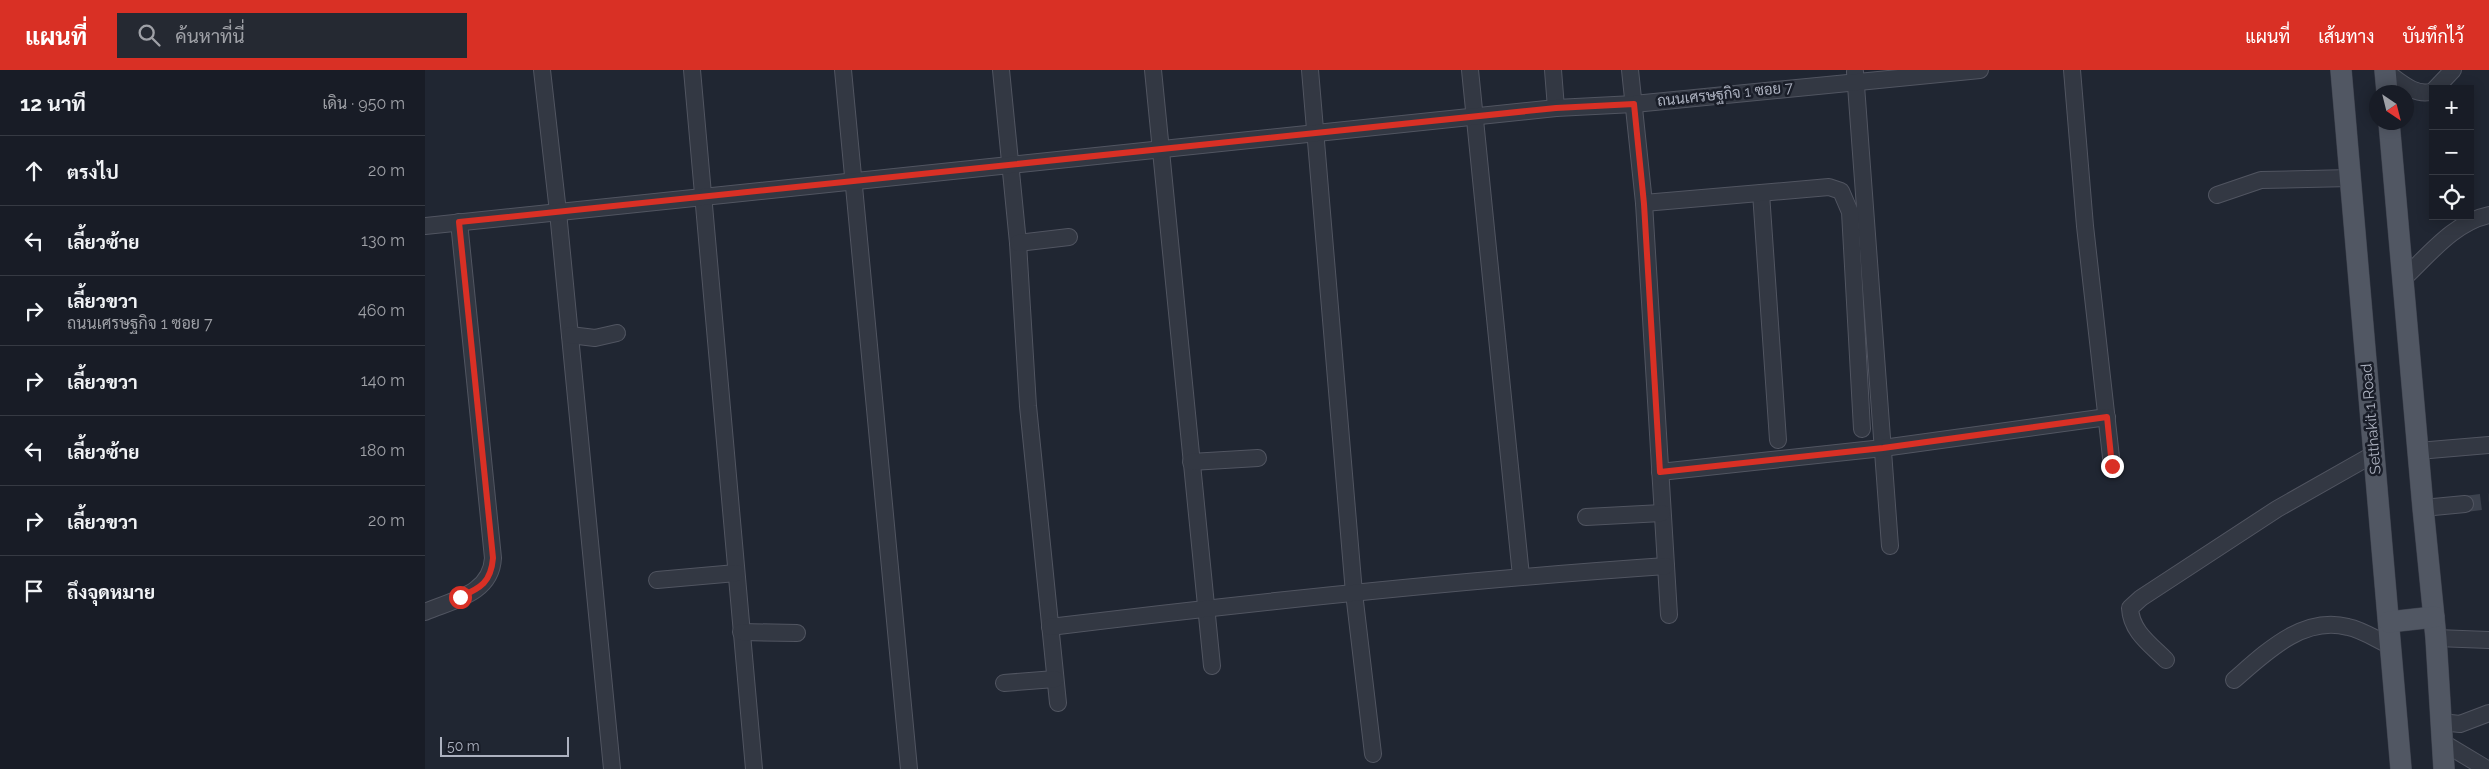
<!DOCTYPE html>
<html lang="th">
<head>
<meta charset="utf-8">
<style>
	:root { --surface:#181c26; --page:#252932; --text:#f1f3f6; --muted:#9fa1a7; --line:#363a43; --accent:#d93025 }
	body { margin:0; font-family:Raleway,Sarabun,sans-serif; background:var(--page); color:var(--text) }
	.controls { position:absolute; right:15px; top:15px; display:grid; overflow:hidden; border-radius:0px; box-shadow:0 2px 12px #0003 }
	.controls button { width:45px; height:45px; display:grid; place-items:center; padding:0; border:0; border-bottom:1px solid var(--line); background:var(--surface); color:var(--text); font:25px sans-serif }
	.compass { position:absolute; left:1944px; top:15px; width:45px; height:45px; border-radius:50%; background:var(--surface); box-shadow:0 2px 12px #0003; rotate:145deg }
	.scale { position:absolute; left:15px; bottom:12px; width:129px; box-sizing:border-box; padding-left:5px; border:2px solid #adb2c0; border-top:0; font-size:14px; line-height:18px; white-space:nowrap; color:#adb2c0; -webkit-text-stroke:4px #191d28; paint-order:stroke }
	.stop { position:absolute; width:15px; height:15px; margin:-11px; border:4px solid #d93025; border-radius:50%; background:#fff }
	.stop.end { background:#d93025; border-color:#fff; box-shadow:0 1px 5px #0008 }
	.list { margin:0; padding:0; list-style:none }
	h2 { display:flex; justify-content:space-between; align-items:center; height:65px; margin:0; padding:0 20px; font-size:21px }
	h2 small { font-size:16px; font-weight:400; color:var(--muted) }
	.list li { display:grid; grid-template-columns:32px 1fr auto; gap:15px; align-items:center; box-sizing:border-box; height:70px; padding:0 20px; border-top:1px solid var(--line) }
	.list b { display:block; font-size:19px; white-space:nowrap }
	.list p { margin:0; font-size:16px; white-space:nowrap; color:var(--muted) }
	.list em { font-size:16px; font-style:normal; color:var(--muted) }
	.icon { flex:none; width:28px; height:28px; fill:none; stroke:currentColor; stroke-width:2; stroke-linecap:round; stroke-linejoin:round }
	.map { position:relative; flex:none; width:2064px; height:699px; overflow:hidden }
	header { display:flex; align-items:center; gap:30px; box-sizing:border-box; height:70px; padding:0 25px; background:var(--accent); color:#fff }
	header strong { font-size:24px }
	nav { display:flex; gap:28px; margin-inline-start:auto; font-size:18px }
	.search { width:350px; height:45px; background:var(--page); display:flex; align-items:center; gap:12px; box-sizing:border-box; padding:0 18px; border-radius:0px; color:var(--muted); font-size:19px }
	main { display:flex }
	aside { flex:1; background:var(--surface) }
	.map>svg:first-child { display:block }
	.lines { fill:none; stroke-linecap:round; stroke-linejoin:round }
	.minor-tunnel { stroke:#3c424e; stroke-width:16; stroke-dasharray:16 8; stroke-linecap:butt }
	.minor-casing { stroke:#515561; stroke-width:18 }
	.major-casing { stroke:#3d414d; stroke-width:22 }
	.minor { stroke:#333843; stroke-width:16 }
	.major { stroke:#515763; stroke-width:21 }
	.route { stroke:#d93025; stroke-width:6 }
	.labels { text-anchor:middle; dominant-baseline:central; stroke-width:5; stroke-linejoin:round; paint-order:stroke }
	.street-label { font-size:15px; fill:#adb2c0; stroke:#191d28 }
</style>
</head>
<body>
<header>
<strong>แผนที่</strong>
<div class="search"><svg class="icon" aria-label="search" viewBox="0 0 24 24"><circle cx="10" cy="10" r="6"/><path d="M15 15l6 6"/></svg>ค้นหาที่นี่</div>
<nav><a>แผนที่</a><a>เส้นทาง</a><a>บันทึกไว้</a></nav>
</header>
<main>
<aside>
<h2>12 นาที<small>เดิน · 950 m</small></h2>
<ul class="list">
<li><svg class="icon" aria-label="ahead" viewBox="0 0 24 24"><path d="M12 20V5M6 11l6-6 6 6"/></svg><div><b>ตรงไป</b></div><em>20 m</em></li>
<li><svg class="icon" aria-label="left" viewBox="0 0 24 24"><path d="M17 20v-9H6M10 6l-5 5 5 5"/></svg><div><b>เลี้ยวซ้าย</b></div><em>130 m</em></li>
<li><svg class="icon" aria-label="right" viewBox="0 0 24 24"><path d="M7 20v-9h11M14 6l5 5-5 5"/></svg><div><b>เลี้ยวขวา</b><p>ถนนเศรษฐกิจ 1 ซอย 7</p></div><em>460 m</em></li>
<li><svg class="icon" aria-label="right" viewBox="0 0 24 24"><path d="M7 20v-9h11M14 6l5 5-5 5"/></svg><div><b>เลี้ยวขวา</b></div><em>140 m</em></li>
<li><svg class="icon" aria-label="left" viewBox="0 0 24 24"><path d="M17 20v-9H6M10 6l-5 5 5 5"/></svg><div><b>เลี้ยวซ้าย</b></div><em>180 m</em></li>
<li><svg class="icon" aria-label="right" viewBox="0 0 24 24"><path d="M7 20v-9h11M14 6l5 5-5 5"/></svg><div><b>เลี้ยวขวา</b></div><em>20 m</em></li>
<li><svg class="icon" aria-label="arrive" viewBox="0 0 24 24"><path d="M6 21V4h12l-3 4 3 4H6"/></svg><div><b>ถึงจุดหมาย</b></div></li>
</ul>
</aside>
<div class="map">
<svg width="2064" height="699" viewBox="0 0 2064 699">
	<rect width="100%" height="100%" fill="#202632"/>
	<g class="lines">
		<path class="minor-tunnel" d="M2040,434L2064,431"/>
		<defs>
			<g id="minor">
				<path d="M117,0L133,142L187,699"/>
				<path d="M267,0L329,699"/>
				<path d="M418,0L484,699"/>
				<path d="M576,0L593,173L603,336L633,633"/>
				<path d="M728,0L787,596"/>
				<path d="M885,0L929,523L948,684"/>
				<path d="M1045,0L1096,506"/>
				<path d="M1128,0L1131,38"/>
				<path d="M1205,0L1219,133L1244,545"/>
				<path d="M1647,0L1660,156L1687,396"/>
				<path d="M1960,1C1973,10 1991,28 2008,21"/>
				<path d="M1430,2L1465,476"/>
				<path d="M2010,19L2028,0"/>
				<path d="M1336,123L1353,370"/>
				<path d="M1792,125L1836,110L1926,108"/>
				<path d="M1219,133L1404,117L1416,121L1425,142L1437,359"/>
				<path d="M0,156L1131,38L1209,34L1555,0"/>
				<path d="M593,173L644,167"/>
				<path d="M1978,209C2003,186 2029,152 2064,145"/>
				<path d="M145,265L170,268L192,263"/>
				<path d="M1993,381L2064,375"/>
				<path d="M766,392L833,388"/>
				<path d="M1235,402L1458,378L1682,347"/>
				<path d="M1998,438L2040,434"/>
				<path d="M1161,447L1237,443"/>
				<path d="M232,510L311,503"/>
				<path d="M0,542C28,530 66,524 68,488L34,152"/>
				<path d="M625,557C830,532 1035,510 1241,496"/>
				<path d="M316,562L372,563"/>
				<path d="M2011,568L2064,570"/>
				<path d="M1741,590C1725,574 1706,561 1705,538L1716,528L1852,439L1949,384"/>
				<path d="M1809,610C1840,583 1878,545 1923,557C1938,560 1952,570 1966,576"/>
				<path d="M579,613L630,609"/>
				<path d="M2016,652L2035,654L2064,643"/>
				<path d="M2017,672L2062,699"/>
			</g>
			<g id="major">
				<path d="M1916,0L1976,699"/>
				<path d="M1960,0L1962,22"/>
				<path d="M1964,52L1998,438L2011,568L2019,699"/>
				<path d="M1964,552L2009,547"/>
			</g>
		</defs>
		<use href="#minor" class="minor-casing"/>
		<use href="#major" class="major-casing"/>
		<use href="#minor" class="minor"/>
		<use href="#major" class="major"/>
	</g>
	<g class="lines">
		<path class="route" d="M35,527C56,518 66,512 68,488L34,152L1131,38L1209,34L1219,134L1235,402L1458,378L1682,347L1687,396"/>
	</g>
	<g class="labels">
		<g class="street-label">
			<text transform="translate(1300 24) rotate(-6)">ถนนเศรษฐกิจ 1 ซอย 7</text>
			<text transform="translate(1946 349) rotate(-95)">Setthakit 1 Road</text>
		</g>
	</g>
</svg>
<div class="controls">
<button>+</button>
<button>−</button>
<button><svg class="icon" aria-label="locate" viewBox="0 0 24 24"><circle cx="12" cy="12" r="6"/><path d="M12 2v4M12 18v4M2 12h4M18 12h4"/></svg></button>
</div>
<svg class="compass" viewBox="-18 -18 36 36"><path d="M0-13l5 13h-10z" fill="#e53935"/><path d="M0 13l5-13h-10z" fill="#9fa1a7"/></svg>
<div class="scale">50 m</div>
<div class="stop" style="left:35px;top:527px"></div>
<div class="stop end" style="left:1687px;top:396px"></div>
</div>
</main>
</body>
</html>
